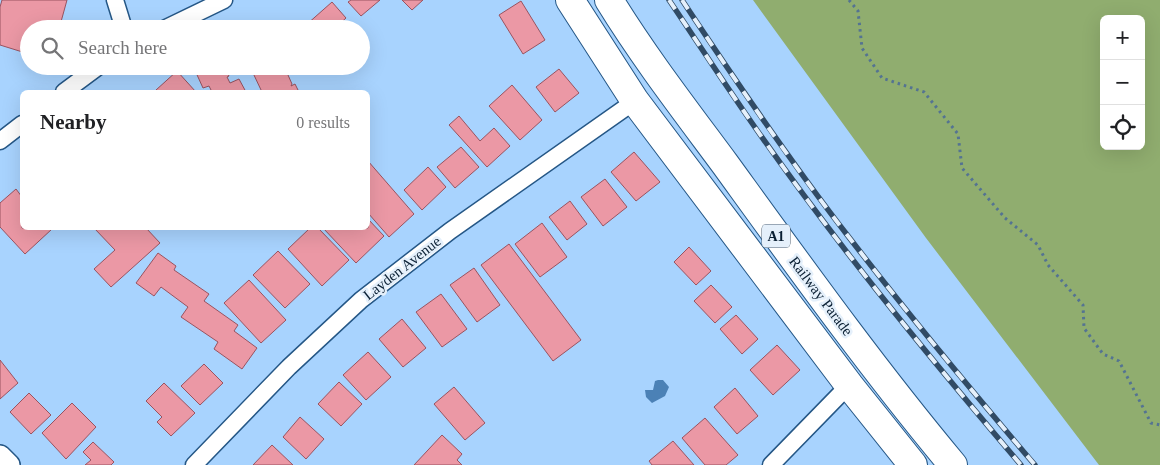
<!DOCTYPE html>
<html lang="en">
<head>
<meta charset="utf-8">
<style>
	:root { --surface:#fff; --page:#f6f6f6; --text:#202124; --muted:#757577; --line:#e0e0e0 }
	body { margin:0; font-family:Georgia,serif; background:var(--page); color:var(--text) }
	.controls { position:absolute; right:15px; top:15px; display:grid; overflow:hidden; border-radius:8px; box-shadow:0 5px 20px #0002 }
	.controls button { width:45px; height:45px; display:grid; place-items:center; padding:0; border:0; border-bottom:1px solid var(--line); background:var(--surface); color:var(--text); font:25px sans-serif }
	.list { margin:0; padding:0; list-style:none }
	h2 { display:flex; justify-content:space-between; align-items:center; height:65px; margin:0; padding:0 20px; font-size:21px }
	h2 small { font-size:16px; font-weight:400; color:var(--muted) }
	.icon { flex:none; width:28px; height:28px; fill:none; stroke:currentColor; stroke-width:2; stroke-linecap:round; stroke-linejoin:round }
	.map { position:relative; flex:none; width:1160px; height:465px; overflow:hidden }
	.search { position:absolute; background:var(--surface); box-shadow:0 5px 20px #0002; left:20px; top:20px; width:350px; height:55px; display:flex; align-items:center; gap:12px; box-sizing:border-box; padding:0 18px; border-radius:28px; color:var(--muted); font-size:19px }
	.panel { position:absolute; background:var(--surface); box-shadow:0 5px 20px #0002; left:20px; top:90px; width:350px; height:140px; border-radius:8px }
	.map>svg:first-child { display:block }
	.green { fill:#90ad6f; fill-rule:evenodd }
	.water { fill:#4b81b6 }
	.building { fill:#eb98a5; stroke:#995360 }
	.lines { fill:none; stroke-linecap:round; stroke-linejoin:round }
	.minor-casing { stroke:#255786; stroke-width:19 }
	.tertiary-casing { stroke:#255786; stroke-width:24 }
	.trunk-casing { stroke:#255786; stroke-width:30 }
	.path { stroke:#547392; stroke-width:3; stroke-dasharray:2.5 4; stroke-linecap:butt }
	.minor { stroke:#fff; stroke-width:16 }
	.tertiary { stroke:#fff; stroke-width:21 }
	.trunk { stroke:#fff; stroke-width:28 }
	.rail-casing { stroke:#314b65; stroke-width:5.5 }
	.rail { stroke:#e5f0fb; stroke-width:4; stroke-dasharray:11; stroke-linecap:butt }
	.labels { text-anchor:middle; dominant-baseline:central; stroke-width:5; stroke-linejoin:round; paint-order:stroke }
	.shield { fill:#e5f0fb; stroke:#4c5e70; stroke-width:1 }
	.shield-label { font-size:14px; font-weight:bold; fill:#0b2034 }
	.street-label { font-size:15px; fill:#0b2034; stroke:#e5f0fb }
</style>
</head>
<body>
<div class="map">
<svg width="1160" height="465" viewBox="0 0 1160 465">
	<rect width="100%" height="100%" fill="#a8d3fe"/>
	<path class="green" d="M753,0H1160V465H1099L926,238ZM1104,19H1141V146H1104Z"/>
	<path class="water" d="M658,380H663L669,387L665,396L652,403L646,397L645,390H653L655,381Z"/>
	<g class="building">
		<path d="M2,0H67L59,29H29V54L0,45V7Z"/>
		<path d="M351,0H380L361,16L348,2Z"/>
		<path d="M402,0H423L412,10Z"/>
		<path d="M521,1L545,40L523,54L499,15Z"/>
		<path d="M332,2L346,18L334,29H309L306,25Z"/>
		<path d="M193,66H224L229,76L227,77L230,83L239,79L246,92H212L209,86L203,88Z"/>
		<path d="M241,66H284L292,84L291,86L295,84L299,92H277V91L273,92H262L253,73L255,72L254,69L244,73Z"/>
		<path d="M559,69L579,93L555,112L536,87Z"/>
		<path d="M177,71L196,92H158L156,90Z"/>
		<path d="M512,85L542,120L520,140L489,106Z"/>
		<path d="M459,116L480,141L494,128L510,146L487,167L449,125Z"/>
		<path d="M461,147L479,167L455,188L437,167Z"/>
		<path d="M634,152L660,182L636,201L611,172Z"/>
		<path d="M368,161L414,214L389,237L368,213Z"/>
		<path d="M428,167L446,187L422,210L404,190Z"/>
		<path d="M605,179L627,207L603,226L581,197Z"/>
		<path d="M16,189L22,197V228H51L52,229L25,254L0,227V203Z"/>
		<path d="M570,201L587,224L567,240L549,217Z"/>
		<path d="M368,219L384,236L356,263L323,228H368Z"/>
		<path d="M542,223L567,257L540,277L515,244Z"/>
		<path d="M94,228H146L160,243L111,287L94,269L115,250Z"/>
		<path d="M310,228H318L349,260L322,286L288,249Z"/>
		<path d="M509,244L581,340L553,361L481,265Z"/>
		<path d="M689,247L711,271L696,285L674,262Z"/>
		<path d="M278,251L310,284L285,308L253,275Z"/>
		<path d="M158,253L176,266L174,270L209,294L204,301L238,325L234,331L257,348L242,369L214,349L218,342L181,317L188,307L161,287L154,296L136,283Z"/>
		<path d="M474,268L500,305L477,322L450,285Z"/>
		<path d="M249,280L286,320L261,343L224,303Z"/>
		<path d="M711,285L732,307L715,323L694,301Z"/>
		<path d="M441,294L467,329L442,347L416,312Z"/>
		<path d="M736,315L758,339L742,354L720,329Z"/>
		<path d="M402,319L426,348L403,367L379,339Z"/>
		<path d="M777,345L800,370L773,395L750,370Z"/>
		<path d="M368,352L391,377L366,400L343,375Z"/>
		<path d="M0,360L18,383L0,399Z"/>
		<path d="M204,364L223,383L200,405L181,386Z"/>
		<path d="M339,382L362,404L341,426L318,404Z"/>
		<path d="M164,383L195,413L171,436L157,422L162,417L146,401Z"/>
		<path d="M454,387L485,423L465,440L434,404Z"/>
		<path d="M735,388L758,416L737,434L714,407Z"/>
		<path d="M29,393L51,415L31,434L10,412Z"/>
		<path d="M72,403L96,427L66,459L42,433Z"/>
		<path d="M300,417L324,439L306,459L283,437Z"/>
		<path d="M705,418L738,455L726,465H705L682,438Z"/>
		<path d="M442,435L462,454L457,460L462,465H414Z"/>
		<path d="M673,441L694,465H652L649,461Z"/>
		<path d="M93,442L114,462L111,465H85L91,460L83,452Z"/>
		<path d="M272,445L293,465H253Z"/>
	</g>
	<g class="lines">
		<defs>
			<g id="minor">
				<path d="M115,0L124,29"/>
				<path d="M164,29L224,0"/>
				<path d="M64,92L99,66"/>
				<path d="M0,141L22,124"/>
				<path d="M194,465L289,367L361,300L450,231L635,101"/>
				<path d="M771,465L849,385"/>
			</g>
			<path id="tertiary" d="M0,456L9,465"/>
			<g id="trunk">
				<path d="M570,0L635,101L849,385L913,465"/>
				<path d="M609,0C644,57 685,110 725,164C799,266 872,368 953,465"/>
			</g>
		</defs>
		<use href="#minor" class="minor-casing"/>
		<use href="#tertiary" class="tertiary-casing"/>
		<use href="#trunk" class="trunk-casing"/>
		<path class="path" d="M849,0L858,11L862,48L882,78L924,92L958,134L962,168L1005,218L1038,245L1048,265L1083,305L1084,328L1103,354L1119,361L1151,423L1160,425"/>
		<use href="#minor" class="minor"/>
		<use href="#tertiary" class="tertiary"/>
		<use href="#trunk" class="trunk"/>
		<defs>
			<g id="rail">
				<path d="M669,0C694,37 718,74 743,110C828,234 924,351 1021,465"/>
				<path d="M682,0C735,80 789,160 848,236C908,314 971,390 1035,465"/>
			</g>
		</defs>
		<use href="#rail" class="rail-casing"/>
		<use href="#rail" class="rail"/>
	</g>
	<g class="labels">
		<rect class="shield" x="762" y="224.5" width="28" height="23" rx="4"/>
		<g class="shield-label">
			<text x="776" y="236">A1</text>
		</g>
		<g class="street-label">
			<text transform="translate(402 268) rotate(-38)">Layden Avenue</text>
			<text transform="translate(821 296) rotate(53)">Railway Parade</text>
		</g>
	</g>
</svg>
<div class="controls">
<button>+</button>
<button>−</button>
<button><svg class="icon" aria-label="locate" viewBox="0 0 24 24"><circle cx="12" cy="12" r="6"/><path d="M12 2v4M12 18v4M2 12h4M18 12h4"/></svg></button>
</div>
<div class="search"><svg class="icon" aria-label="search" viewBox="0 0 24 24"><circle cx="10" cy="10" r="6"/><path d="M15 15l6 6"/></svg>Search here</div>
<section class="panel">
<h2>Nearby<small>0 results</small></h2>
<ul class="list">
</ul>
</section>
</div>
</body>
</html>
